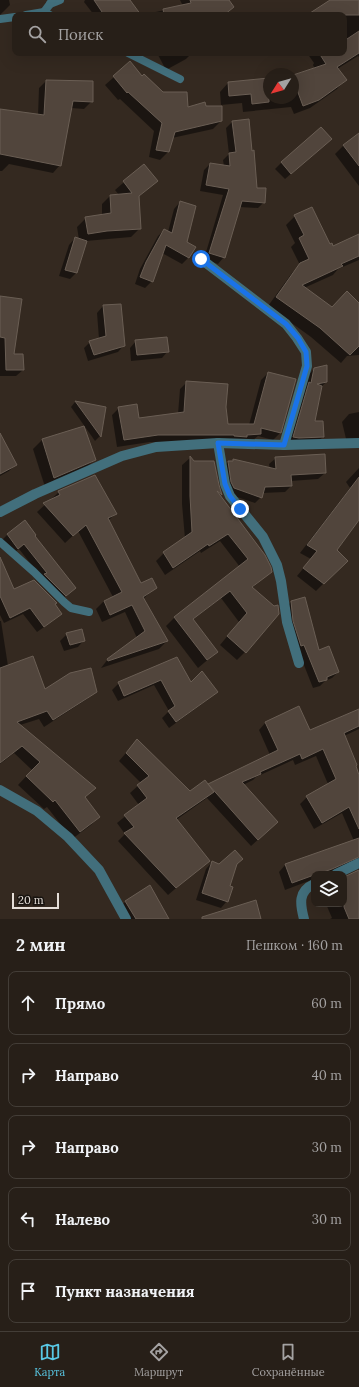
<!DOCTYPE html>
<html lang="ru">
<head>
<meta charset="utf-8">
<style>
	:root { --surface:#271f18; --page:#2f2721; --text:#f1f3f6; --muted:#a4a2a2; --line:#433d37; --accent:#59c8e5 }
	body { margin:0; font-family:Lora,serif; background:var(--page); color:var(--text) }
	.controls { position:absolute; right:12px; bottom:12px; display:grid; overflow:hidden; border-radius:8px; box-shadow:0 4px 16px #0002 }
	.controls button { width:36px; height:36px; display:grid; place-items:center; padding:0; border:0; border-bottom:1px solid var(--line); background:var(--surface); color:var(--text); font:20px sans-serif }
	.compass { position:absolute; left:263px; top:68px; width:36px; height:36px; border-radius:50%; background:var(--surface); box-shadow:0 4px 16px #0002; rotate:233deg }
	.scale { position:absolute; left:12px; bottom:10px; width:47px; box-sizing:border-box; padding-left:4px; border:2px solid #e5ded8; border-top:0; font-size:11px; line-height:14px; white-space:nowrap; color:#e5ded8; -webkit-text-stroke:3px #17130f; paint-order:stroke }
	.stop { position:absolute; width:12px; height:12px; margin:-9px; border:3px solid #1a73e8; border-radius:50%; background:#fff }
	.stop.end { background:#1a73e8; border-color:#fff; box-shadow:0 1px 4px #0008 }
	.list { margin:0; padding:0; list-style:none }
	h2 { display:flex; justify-content:space-between; align-items:center; height:52px; margin:0; padding:0 16px; font-size:17px }
	h2 small { font-size:13px; font-weight:400; color:var(--muted) }
	.list li { display:grid; grid-template-columns:26px 1fr auto; gap:12px; align-items:center; box-sizing:border-box; height:64px; margin:0 8px 8px; padding:0 8px; border:1px solid var(--line); border-radius:8px }
	.list b { display:block; font-size:15px; white-space:nowrap }
	.list em { font-size:13px; font-style:normal; color:var(--muted) }
	.icon { flex:none; width:22px; height:22px; fill:none; stroke:currentColor; stroke-width:2; stroke-linecap:round; stroke-linejoin:round }
	.map { position:relative; flex:none; width:359px; height:919px; overflow:hidden }
	.search { position:absolute; background:var(--surface); box-shadow:0 4px 16px #0002; left:12px; right:12px; top:12px; height:44px; display:flex; align-items:center; gap:10px; box-sizing:border-box; padding:0 14px; border-radius:8px; color:var(--muted); font-size:15px }
	.sheet { height:412px; background:var(--surface) }
	nav { display:flex; justify-content:space-around; align-items:center; box-sizing:border-box; height:56px; border-top:1px solid var(--line); background:var(--surface); font-size:11px; color:var(--muted) }
	nav a { display:grid; justify-items:center; gap:2px }
	nav .on { color:var(--accent) }
	.map>svg:first-child { display:block }
	.shadow { fill:#0007 }
	.building { fill:#51453c; stroke:#6a5e54 }
	.lines { fill:none; stroke-linecap:round; stroke-linejoin:round }
	.service { stroke:#426f7c; stroke-width:8 }
	.minor { stroke:#426f7c; stroke-width:10 }
	.route { stroke:#1a73e8; stroke-width:5 }
</style>
</head>
<body>
<div class="map">
<svg width="359" height="919" viewBox="0 0 359 919">
	<rect width="100%" height="100%" fill="#342920"/>
	<g class="shadow">
		<path d="M0,0H9L10,5L0,15Z"/>
		<path d="M85,0H129L140,15H94L84,2Z"/>
		<path d="M180,0H227L233,7L225,15H142L183,6Z"/>
		<path d="M332,0H359V57L358,56L337,69L345,80L337,89L310,108L294,114L291,107L243,112L242,103L221,105L220,92L228,83L269,79V98H293V76L315,69L313,65L314,63L307,53H344V15H309Z"/>
		<path d="M157,53H192L186,59L166,70Z"/>
		<path d="M130,63L142,77L162,93L187,108L205,107L221,121L213,129L172,138L168,152L160,160L149,157L154,131L120,99L118,100L105,85Z"/>
		<path d="M46,81L92,101L84,109L71,108L60,165L53,173L9,164L2,171H0V110L38,115L39,88Z"/>
		<path d="M232,122L256,189L264,202L258,208L239,207L224,257L218,264L204,259L223,195L200,191L204,170L210,164L224,166L223,160L229,154L226,128Z"/>
		<path d="M359,135V186L335,154L344,145Z"/>
		<path d="M324,145L285,179L275,169L282,162Z"/>
		<path d="M144,165L156,181L138,197L140,228L131,237L86,241L76,273L70,279L59,276L69,245L75,238L79,240L77,227L86,218L102,215V204L110,196L119,195L115,190Z"/>
		<path d="M180,202L186,242L194,247L188,258L182,264L162,253L152,281L145,288L135,284L140,269L158,236L164,230L168,232L174,209Z"/>
		<path d="M295,216L332,247L359,235V260L338,269L333,275L304,288L332,308L359,304V355L347,356L341,363L311,337L268,306L292,273L300,265L291,247L295,243L286,225Z"/>
		<path d="M0,297L13,355L23,370L16,376H0Z"/>
		<path d="M120,305L124,345L118,352L88,361L84,348L90,342L99,339L97,313L103,306Z"/>
		<path d="M136,341L168,351L162,358L131,361L130,348Z"/>
		<path d="M314,369L326,382L321,387L314,422H322L323,437L316,443H288L308,375Z"/>
		<path d="M268,373L280,433L273,440L258,436L253,440L228,442H150L117,447L112,415L119,408L138,419L178,414L180,389L187,382L225,407L227,425H249L261,380Z"/>
		<path d="M75,402L105,408L100,436L95,441L71,407Z"/>
		<path d="M359,412V440L347,443L342,422L349,414Z"/>
		<path d="M42,440L94,460L85,469L45,487L33,449Z"/>
		<path d="M0,446L15,465L9,471L0,476Z"/>
		<path d="M190,458L218,486L221,494L219,496L271,571L252,588L245,652L237,660L220,645L239,622L221,598L192,620L217,652L198,668L166,626L174,618L240,567L220,541L201,553L200,551L165,575L156,561L164,553L185,539L182,504V465Z"/>
		<path d="M276,458L325,473L318,479L291,481V486L285,492L262,493L261,497L255,503L228,494L222,468L228,462H231L233,460L270,469L269,464Z"/>
		<path d="M359,468V519L335,550L346,561L316,591L297,576L311,559L300,553L350,488L346,482Z"/>
		<path d="M59,492L116,513L108,521L141,584L155,588L143,599L167,641L159,649L101,668L108,659L137,638L125,612L102,622L96,609L104,601L113,597L78,531L65,543L37,512Z"/>
		<path d="M8,534L33,536L74,588L60,601L19,549L13,553L2,540Z"/>
		<path d="M0,568L13,591L53,604L54,620L37,632L23,614L4,623L0,615Z"/>
		<path d="M304,599L319,651L338,672L332,678L325,681L320,686L313,688L298,650L285,608L291,602Z"/>
		<path d="M0,621H1L8,666L44,691H96L87,699L44,727L39,719L20,725L94,788L84,798L98,817L91,825L72,839L47,807L44,809L18,785L32,770L14,753L0,764Z"/>
		<path d="M67,634L84,640L78,647L64,651L60,641Z"/>
		<path d="M176,658L191,683L216,692L210,698L169,728L162,718L169,711L154,685L118,701L112,690L119,683Z"/>
		<path d="M359,710V729L344,736L359,778V919H330L332,918L326,904H344V878L358,872V868L348,864L329,874H314V879L285,890L279,872L286,864L354,841L342,813L314,829L300,804L307,797L328,784L316,756L295,765L293,760L256,777L253,780L243,785L270,829L251,846L207,798L176,820L208,861L168,895L118,841L125,834L117,823L139,805L130,793L141,783L119,761L137,740L190,792L208,785L270,755L259,730L266,722L310,731Z"/>
		<path d="M212,862L219,865L236,864L229,887L227,901L221,908L196,900L206,869Z"/>
		<path d="M126,901L168,919H122L117,910Z"/>
	</g>
	<g class="building">
		<path d="M94,0H130L141,15H104Z"/>
		<path d="M190,0H229L234,7L224,15H164L163,9L191,3Z"/>
		<path d="M330,0H359V15H307Z"/>
		<path d="M359,31V53L337,67L347,80L319,100L303,106L293,79V75L326,64L319,53H344V41Z"/>
		<path d="M130,61L142,76L144,74L163,92H187L188,107L205,102L206,106H222V121L175,132L169,152L156,150L162,123L128,92L127,93L113,76Z"/>
		<path d="M269,78V102L252,104L251,94L229,96L228,82Z"/>
		<path d="M46,80L93,81V102L73,101L61,166L0,154V109L44,115Z"/>
		<path d="M249,119L252,151L254,150L257,188H266L265,203L242,201L225,258L209,253L229,189L206,185L210,163L230,166L229,153L236,152L232,121Z"/>
		<path d="M321,127L332,139L291,174L281,162Z"/>
		<path d="M359,133V166L343,145Z"/>
		<path d="M144,164L158,181L139,196L141,229L107,231L88,234L85,217L111,213L110,195L132,193L123,181Z"/>
		<path d="M180,201L196,206L187,242L196,247L189,258L166,245L153,282L140,277L146,262L164,229L172,233Z"/>
		<path d="M312,207L330,244L332,243L333,246L359,234V256L341,264L343,266L302,285L332,307L347,291L359,303V346L350,355L320,328L276,297L300,263L309,259L299,238L304,235L294,215Z"/>
		<path d="M75,237L87,241L77,273L65,270Z"/>
		<path d="M0,296L22,299L14,354H23L24,370H6L5,338L0,337Z"/>
		<path d="M121,304L125,346L94,355L89,341L106,336L103,305Z"/>
		<path d="M167,337L169,352L137,355L135,340Z"/>
		<path d="M327,365V382L317,384L322,386L315,421H323L324,437L299,438L293,437L309,382L311,383L314,368Z"/>
		<path d="M268,372L296,379L281,433L261,428V434L247,435V437L234,436V435H158L124,440L118,407L137,404L139,418L184,412L186,381L228,384L226,407L228,424H254Z"/>
		<path d="M75,401L106,407L101,437Z"/>
		<path d="M84,426L96,460L54,478L42,439Z"/>
		<path d="M0,433L17,465L0,474Z"/>
		<path d="M325,454L326,473L291,475L292,486L265,487L262,498L234,488L231,482L228,461H233V459L276,469L275,457Z"/>
		<path d="M190,456L194,461H214L219,485L222,495L217,491L265,555L271,567L272,572L252,587L274,606L278,605L279,614L246,653L227,636L247,613L230,591L193,619L218,652L207,660L174,617L248,559L228,534L209,546L208,544L173,568L163,552L192,532L190,496Z"/>
		<path d="M95,475L117,514L108,518L141,583L152,578L157,588L143,597L168,641L108,661L107,659L145,631L132,605L110,615L104,601L122,592L86,525L73,536L43,503L60,495L58,491Z"/>
		<path d="M359,477V520L337,550L348,561L324,584L303,568L317,551L307,545Z"/>
		<path d="M25,520L36,535L35,536L76,588L66,596L44,574L47,573L24,544L18,549L7,534Z"/>
		<path d="M0,557L14,589L34,580L57,603L55,604L62,614L44,627L30,608L10,618L0,596Z"/>
		<path d="M305,597L319,650L329,646L339,672L327,677V680L319,682L304,645L301,646L293,621L291,601Z"/>
		<path d="M82,629L85,641L70,645L66,633Z"/>
		<path d="M33,656L45,689L70,673L91,668L97,692L53,720L47,711L17,722L96,788L85,797L100,817L80,832L55,800L53,802L26,776L40,762L22,746L0,763V668Z"/>
		<path d="M177,657L191,682L202,671L218,692L176,722L168,711L175,706L161,680L124,696L118,682Z"/>
		<path d="M299,706L310,730L359,709V726L344,733L357,765L356,766L359,775V829L349,807L322,823L306,796L336,779L323,749L302,759L300,754L260,772L261,774L242,782L278,822L258,840L208,784L278,750L265,722Z"/>
		<path d="M137,739L190,791L205,780L214,792L176,818L210,861L176,888L124,833L134,827L124,815L147,798L137,785L149,776L126,753Z"/>
		<path d="M359,838V857L332,869L318,874H314V875L292,883L285,864Z"/>
		<path d="M235,850L243,859L237,864L230,886L233,887L228,902L202,893L212,861L219,864Z"/>
		<path d="M359,870V919H349L344,907V877Z"/>
		<path d="M150,885L169,919H136L125,901Z"/>
		<path d="M256,900L261,919H202V917Z"/>
	</g>
	<g class="lines">
		<g class="service">
			<path d="M50,4L60,0"/>
			<path d="M44,12L50,4L52,0"/>
			<path d="M26,15L44,12L50,15"/>
			<path d="M0,19L15,17"/>
			<path d="M128,53L180,79"/>
			<path d="M0,542L34,572L64,602L71,608L89,612"/>
		</g>
		<g class="minor">
			<path d="M201,259L286,324L297,338L306,352L307,366L284,445"/>
			<path d="M218,443L225,484L230,496L263,537L277,565L281,581L287,622L299,663"/>
			<path d="M0,512L35,494L122,456L156,447L218,443L284,445L359,443"/>
			<path d="M0,790L37,811L68,837L99,870L126,919"/>
			<path d="M336,874L359,863"/>
			<path d="M304,919C300,904 298,891 314,884"/>
		</g>
	</g>
	<g class="lines">
		<path class="route" d="M201,259L286,324L298,338L306,352L307,366L284,445L218,443L225,484L230,496L240,509"/>
	</g>
</svg>
<div class="controls">
<button><svg class="icon" aria-label="layers" viewBox="0 0 24 24"><path d="M12 4l9 5-9 5-9-5zM3 14l9 5 9-5"/></svg></button>
</div>
<svg class="compass" viewBox="-18 -18 36 36"><path d="M0-13l5 13h-10z" fill="#e53935"/><path d="M0 13l5-13h-10z" fill="#a4a2a2"/></svg>
<div class="scale">20 m</div>
<div class="stop" style="left:201px;top:259px"></div>
<div class="stop end" style="left:240px;top:509px"></div>
<div class="search"><svg class="icon" aria-label="search" viewBox="0 0 24 24"><circle cx="10" cy="10" r="6"/><path d="M15 15l6 6"/></svg>Поиск</div>
</div>
<section class="sheet">
<h2>2 мин<small>Пешком · 160 m</small></h2>
<ul class="list">
<li><svg class="icon" aria-label="ahead" viewBox="0 0 24 24"><path d="M12 20V5M6 11l6-6 6 6"/></svg><div><b>Прямо</b></div><em>60 m</em></li>
<li><svg class="icon" aria-label="right" viewBox="0 0 24 24"><path d="M7 20v-9h11M14 6l5 5-5 5"/></svg><div><b>Направо</b></div><em>40 m</em></li>
<li><svg class="icon" aria-label="right" viewBox="0 0 24 24"><path d="M7 20v-9h11M14 6l5 5-5 5"/></svg><div><b>Направо</b></div><em>30 m</em></li>
<li><svg class="icon" aria-label="left" viewBox="0 0 24 24"><path d="M17 20v-9H6M10 6l-5 5 5 5"/></svg><div><b>Налево</b></div><em>30 m</em></li>
<li><svg class="icon" aria-label="arrive" viewBox="0 0 24 24"><path d="M6 21V4h12l-3 4 3 4H6"/></svg><div><b>Пункт назначения</b></div></li>
</ul>
</section>
<nav>
<a class="on"><svg class="icon" aria-label="map" viewBox="0 0 24 24"><path d="M3 6l6-2 6 2 6-2v14l-6 2-6-2-6 2zM9 4v14M15 6v14"/></svg>Карта</a>
<a><svg class="icon" aria-label="directions" viewBox="0 0 24 24"><path d="M12 3l9 9-9 9-9-9zM9 14v-3h6M13 9l2 2-2 2"/></svg>Маршрут</a>
<a><svg class="icon" aria-label="saved" viewBox="0 0 24 24"><path d="M7 4h10v16l-5-4-5 4z"/></svg>Сохранённые</a>
</nav>
</body>
</html>
